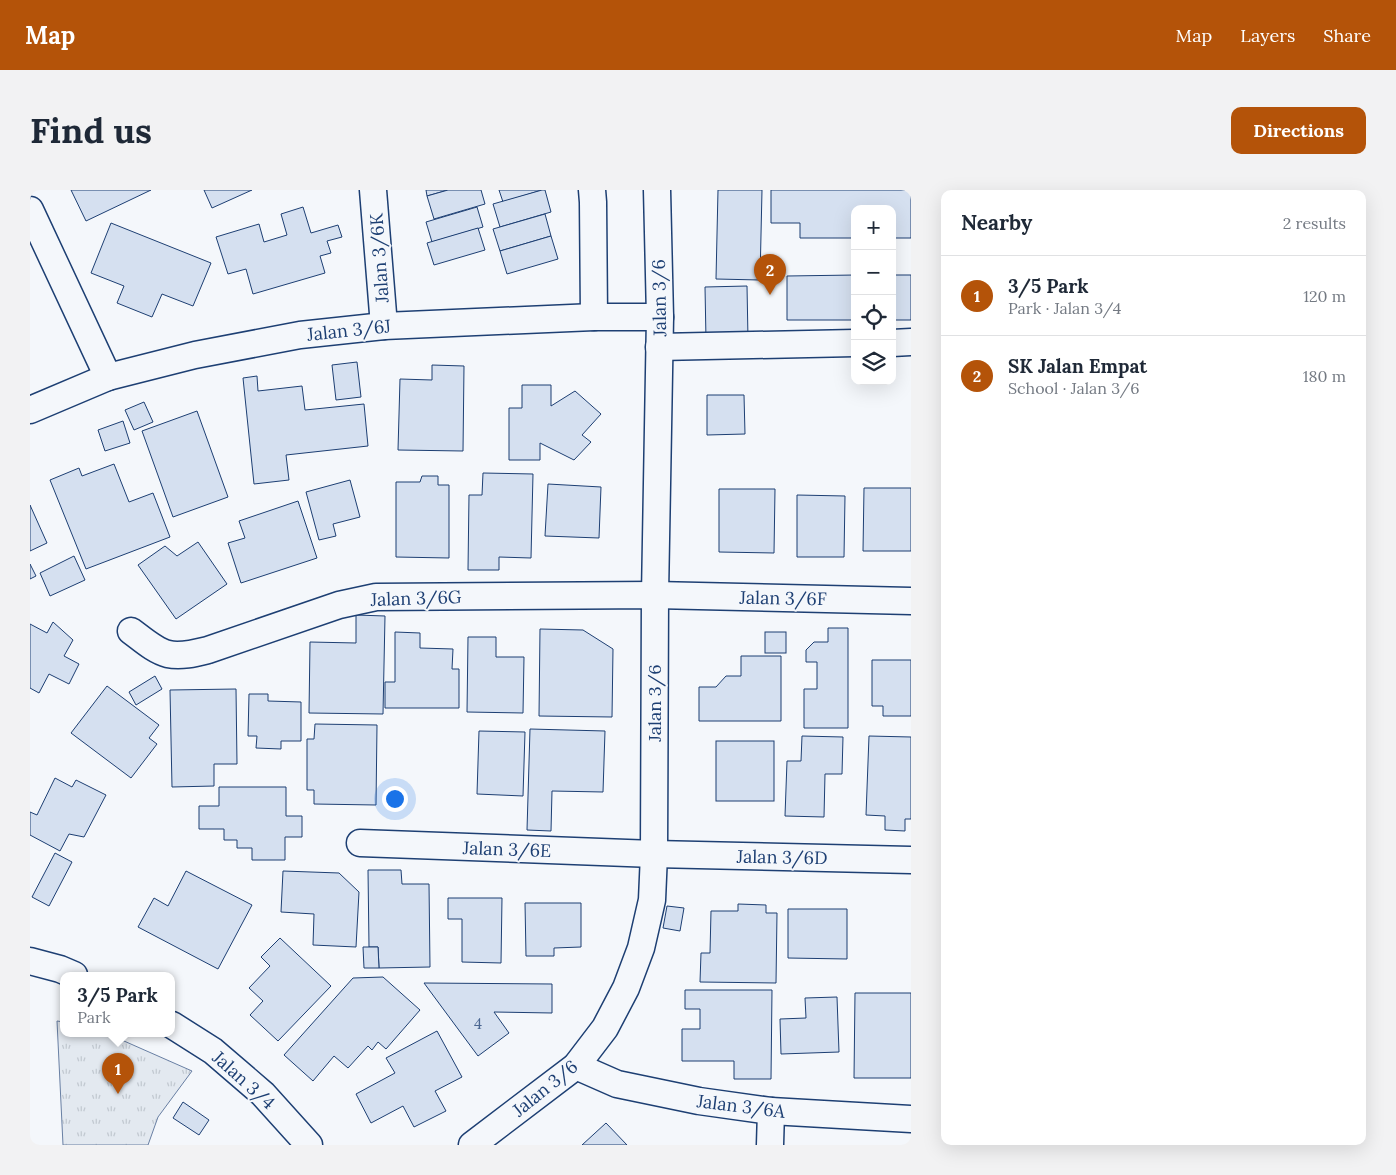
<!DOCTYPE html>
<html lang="en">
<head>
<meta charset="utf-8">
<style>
	:root { --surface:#fff; --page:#f2f2f3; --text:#1f2937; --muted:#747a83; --line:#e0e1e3; --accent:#b45309 }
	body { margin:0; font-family:Lora,serif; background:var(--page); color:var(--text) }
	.controls { position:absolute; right:15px; top:15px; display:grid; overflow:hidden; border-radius:10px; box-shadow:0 5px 20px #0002 }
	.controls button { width:45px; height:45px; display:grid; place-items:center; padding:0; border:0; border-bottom:1px solid var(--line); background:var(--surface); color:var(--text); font:25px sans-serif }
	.you { position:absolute; left:364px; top:608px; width:18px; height:18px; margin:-12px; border:4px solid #fff; border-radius:50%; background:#1a73e8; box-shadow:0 0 0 8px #1a73e833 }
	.badge { display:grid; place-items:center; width:32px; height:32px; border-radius:50%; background:var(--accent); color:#fff; font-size:16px; font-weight:700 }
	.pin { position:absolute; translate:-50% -41px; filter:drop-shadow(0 1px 2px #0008) }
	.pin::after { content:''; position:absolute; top:26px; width:18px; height:15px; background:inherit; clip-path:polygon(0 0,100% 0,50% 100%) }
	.popup { position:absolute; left:30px; top:782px; width:115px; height:65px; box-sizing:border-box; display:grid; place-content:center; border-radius:10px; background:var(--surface); filter:drop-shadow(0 1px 4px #0005); font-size:16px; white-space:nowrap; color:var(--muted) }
	.popup b { font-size:19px; color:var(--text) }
	.popup::after { content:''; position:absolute; left:50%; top:100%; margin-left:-10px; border:10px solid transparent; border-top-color:var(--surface) }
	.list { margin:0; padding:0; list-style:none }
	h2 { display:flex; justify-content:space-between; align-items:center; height:65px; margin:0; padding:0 20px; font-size:21px }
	h2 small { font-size:16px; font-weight:400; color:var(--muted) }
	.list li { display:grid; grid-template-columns:32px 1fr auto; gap:15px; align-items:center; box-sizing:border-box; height:80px; padding:0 20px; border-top:1px solid var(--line) }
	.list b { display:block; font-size:19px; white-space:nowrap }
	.list p { margin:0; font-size:16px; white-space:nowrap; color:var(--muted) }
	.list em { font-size:16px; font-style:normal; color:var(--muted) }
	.icon { flex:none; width:28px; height:28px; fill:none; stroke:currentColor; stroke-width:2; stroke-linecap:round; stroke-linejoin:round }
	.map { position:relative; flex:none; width:881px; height:955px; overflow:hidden; border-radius:10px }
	header { display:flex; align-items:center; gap:30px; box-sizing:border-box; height:70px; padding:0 25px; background:var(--accent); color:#fff }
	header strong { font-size:24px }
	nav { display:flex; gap:28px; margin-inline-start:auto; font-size:18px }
	.intro { display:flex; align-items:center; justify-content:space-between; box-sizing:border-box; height:120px; padding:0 30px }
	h1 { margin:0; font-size:35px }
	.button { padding:12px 22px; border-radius:10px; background:var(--accent); color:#fff; font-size:18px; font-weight:700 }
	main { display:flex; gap:30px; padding:0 30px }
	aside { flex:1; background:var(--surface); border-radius:10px; box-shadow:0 5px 20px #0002 }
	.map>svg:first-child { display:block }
	.park { fill:url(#park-tufts); stroke:#687fa3 }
	.building { fill:#d5e0f0; stroke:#1d3f73 }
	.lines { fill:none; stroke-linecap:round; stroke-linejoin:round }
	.minor-casing { stroke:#1d3f73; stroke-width:29 }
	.minor { stroke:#f4f7fb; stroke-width:26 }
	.labels { text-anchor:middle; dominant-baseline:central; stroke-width:4; stroke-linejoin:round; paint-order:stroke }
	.number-label { font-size:15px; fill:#4b6792 }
	.street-label { font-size:18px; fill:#1d3f73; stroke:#f4f7fb }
</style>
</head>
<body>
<header>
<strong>Map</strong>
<nav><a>Map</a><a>Layers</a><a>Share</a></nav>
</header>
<div class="intro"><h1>Find us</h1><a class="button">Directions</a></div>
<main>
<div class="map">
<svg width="881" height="955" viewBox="0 0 881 955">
	<defs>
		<pattern id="park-tufts" width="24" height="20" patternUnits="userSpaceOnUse" patternTransform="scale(1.25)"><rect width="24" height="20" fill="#e3e9f0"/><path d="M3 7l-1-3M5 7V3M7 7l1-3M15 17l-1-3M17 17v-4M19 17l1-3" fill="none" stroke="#c2c9d1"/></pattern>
	</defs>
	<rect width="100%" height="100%" fill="#f4f7fb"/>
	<path class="park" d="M27,831L34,832V843H70L94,851L162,881L128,927L118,955H33Z"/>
	<g class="building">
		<path d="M41,0H121L56,31Z"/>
		<path d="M174,0H222L182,18Z"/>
		<path d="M396,0H418L397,6Z"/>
		<path d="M418,0H451L455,14L404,29L397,6Z"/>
		<path d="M469,0H512L473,12Z"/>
		<path d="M512,0H515L521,22L470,37L463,14Z"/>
		<path d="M688,0H732L730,90L686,89Z"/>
		<path d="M741,0H881V48H862V19H825V48H770V33H741Z"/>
		<path d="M273,17L281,43L308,35L312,47L297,51L301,63L290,66L295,83L223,104L216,79L198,84L186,47L229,34L234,52L257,45L251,24Z"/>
		<path d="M447,17L453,37L402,52L396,32Z"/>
		<path d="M515,24L521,46L470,61L463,39Z"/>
		<path d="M81,33L181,73L163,116L132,104L122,127L87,113L94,96L61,83Z"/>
		<path d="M448,38L455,60L404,75L397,53Z"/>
		<path d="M521,46L528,69L477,84L470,61Z"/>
		<path d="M825,85V130H757V86Z"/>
		<rect x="862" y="85" width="19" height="45"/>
		<path d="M717,96L718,149L676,150L675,97Z"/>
		<path d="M327,172L331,207L306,210L302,175Z"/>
		<path d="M402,175L434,176L433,261L368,260L370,189L402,190Z"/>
		<path d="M227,186L228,201L272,196L275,220L334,214L338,256L256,265L259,290L224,294L213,188Z"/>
		<path d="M492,195H521V216L545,201L571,224L552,245L561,252L544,270L510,253V270H479V218H492Z"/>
		<path d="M677,205H714L715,244L677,245Z"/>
		<path d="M114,212L123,232L104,240L95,220Z"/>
		<path d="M167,221L198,307L143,327L112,241Z"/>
		<path d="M93,231L100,253L75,261L68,240Z"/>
		<path d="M84,274L99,312L123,303L140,347L56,379L20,290L49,278L52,286Z"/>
		<path d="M453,283L503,284L501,368L469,367V380H438L439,305H452Z"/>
		<path d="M392,286H408V295H419V368L366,367V292H390Z"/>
		<path d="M320,290L330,327L303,334L306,346L289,350L276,302Z"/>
		<path d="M518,294L571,297L569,348L515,346Z"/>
		<path d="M834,298H881V361H833Z"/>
		<path d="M689,299H745L744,363L689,362Z"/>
		<path d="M767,305L815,306L814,367H767Z"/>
		<path d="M268,311L287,368L211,393L198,353L215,348L209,331Z"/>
		<path d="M0,315L17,353L0,361Z"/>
		<path d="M168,352L197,394L146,429L108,375L135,356L147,366Z"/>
		<path d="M44,366L55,390L20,406L10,383Z"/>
		<path d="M0,374L6,386L0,389Z"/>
		<path d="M326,425L355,426L353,524L279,523L280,452L326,453Z"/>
		<path d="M23,432L43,450L34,466L49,474L39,494L19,484L9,503L0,498V434L17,443Z"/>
		<path d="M798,438H818V538H774V499H787V472H776V460L784,452H798Z"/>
		<path d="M510,439L553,440L583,459L582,527L509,526Z"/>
		<path d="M365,442L390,443V458L423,459L422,479H429V518H355V492H365Z"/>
		<rect x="735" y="442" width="21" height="21"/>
		<path d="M438,447H466V467H494L493,523L437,522Z"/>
		<path d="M711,466H751V531H669V497H686L696,486H711Z"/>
		<path d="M842,470H881V526H853V516H842Z"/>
		<path d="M125,486L132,499L106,515L99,502Z"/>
		<path d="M77,496L129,535L119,548L127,554L101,588L41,543Z"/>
		<path d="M206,499L207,574H184V596L142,597L140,500Z"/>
		<path d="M219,504H238V511L271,512V551H251V559L226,558L227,546H218Z"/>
		<path d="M285,534L347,535L346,615L284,614V600H277V549H284Z"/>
		<path d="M500,539L575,541L573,602L522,601L521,641L497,640Z"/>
		<path d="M449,541L495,542L493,606L447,604Z"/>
		<path d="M772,546L813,547L812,584H795L794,627L755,626L757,571H771Z"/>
		<path d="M839,546L881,547V629H875V641L855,640V626L836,625Z"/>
		<rect x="686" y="551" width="58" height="60"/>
		<path d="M25,588L42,597L46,590L76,605L54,647L39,644L30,661L0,645V622L7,625Z"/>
		<path d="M189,597H256V626H272V647H255V670H222V658H207V650H194V639H169V616H189Z"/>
		<path d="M25,663L42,672L19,716L2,707Z"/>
		<path d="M338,680H371L372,694H399L400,777L349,778L348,757H339Z"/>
		<path d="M156,681L222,715L188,779L108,737L124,708L138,716Z"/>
		<path d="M253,681L309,683L329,702L326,757L283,755L284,724L251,722Z"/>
		<path d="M418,708H472L471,773L432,772V729H418Z"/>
		<path d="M495,713H551V757L524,758V766H496Z"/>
		<path d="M708,714L736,715V723H747L746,793L670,792L671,763H680L681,721H708Z"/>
		<path d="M637,716L654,718L650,741L633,738Z"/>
		<path d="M758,719H817V769L758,768Z"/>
		<path d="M250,748L301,796L248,851L220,825L233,811L219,798L240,776L231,767Z"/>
		<path d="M333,757H348L349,778H334Z"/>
		<path d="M353,787L390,820L356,859L348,852L342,860L338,856L318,878L304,866L283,891L254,865L323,788Z"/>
		<path d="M394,793L522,794V823L464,822L479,843L448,866Z"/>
		<path d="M655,800H742L741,889H704V871H652V839H670V819H655Z"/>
		<path d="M825,803H881V888H824Z"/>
		<path d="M807,807L809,862L751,864L750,829L776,828L775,808Z"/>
		<path d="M407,841L432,887L405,901L416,921L384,937L373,916L341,933L326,904L365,883L356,868Z"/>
		<path d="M153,912L179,930L169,945L143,928Z"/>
		<path d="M576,933L597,955H552Z"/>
	</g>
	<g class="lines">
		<defs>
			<g id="minor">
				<path d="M343,0L354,136"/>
				<path d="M562,0L563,12L564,127"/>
				<path d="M0,20L78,187"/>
				<path d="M862,153L881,152"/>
				<path d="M629,157L825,153"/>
				<path d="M0,220L78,187L165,165L270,145L354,136L564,127H630"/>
				<path d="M101,441C112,449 125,461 138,464C151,467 166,463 178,460L309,415L346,407L625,405L881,411"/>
				<path d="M330,653L624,664L881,670"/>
				<path d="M0,771L30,779L44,785"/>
				<path d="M142,835L183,861L233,904L279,955"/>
				<path d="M546,876L587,894L669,911L741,921L881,929"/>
				<path d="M442,955L546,876L575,838L596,798L611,758L622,710L624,664L625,405L630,127L627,0"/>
				<path d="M740,955L741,921"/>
			</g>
		</defs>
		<use href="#minor" class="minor-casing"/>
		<use href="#minor" class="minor"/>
	</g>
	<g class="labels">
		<g class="number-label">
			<text x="448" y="833">4</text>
		</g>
		<g class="street-label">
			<text transform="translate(349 68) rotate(-94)">Jalan 3/6K</text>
			<text transform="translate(629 108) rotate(-91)">Jalan 3/6</text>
			<text transform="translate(319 140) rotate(-6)">Jalan 3/6J</text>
			<text transform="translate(386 408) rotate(-2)">Jalan 3/6G</text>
			<text transform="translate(753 408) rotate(1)">Jalan 3/6F</text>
			<text transform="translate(624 513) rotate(-90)">Jalan 3/6</text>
			<text transform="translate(477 659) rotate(2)">Jalan 3/6E</text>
			<text transform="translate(752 667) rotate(1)">Jalan 3/6D</text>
			<text transform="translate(214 890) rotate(42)">Jalan 3/4</text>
			<text transform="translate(515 898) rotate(-39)">Jalan 3/6</text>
			<text transform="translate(711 916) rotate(7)">Jalan 3/6A</text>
		</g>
	</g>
</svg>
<div class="controls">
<button>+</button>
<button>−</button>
<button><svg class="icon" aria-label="locate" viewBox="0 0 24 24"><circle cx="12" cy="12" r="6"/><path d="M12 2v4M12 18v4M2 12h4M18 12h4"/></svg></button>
<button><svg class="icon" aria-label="layers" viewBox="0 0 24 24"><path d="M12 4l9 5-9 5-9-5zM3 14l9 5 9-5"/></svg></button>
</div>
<div class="you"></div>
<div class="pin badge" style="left:88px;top:904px">1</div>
<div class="popup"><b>3/5 Park</b>Park</div>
<div class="pin badge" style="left:740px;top:105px">2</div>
</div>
<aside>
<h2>Nearby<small>2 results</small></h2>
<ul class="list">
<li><span class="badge">1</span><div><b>3/5 Park</b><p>Park · Jalan 3/4</p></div><em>120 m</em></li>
<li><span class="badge">2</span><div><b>SK Jalan Empat</b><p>School · Jalan 3/6</p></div><em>180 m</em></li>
</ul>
</aside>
</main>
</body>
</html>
